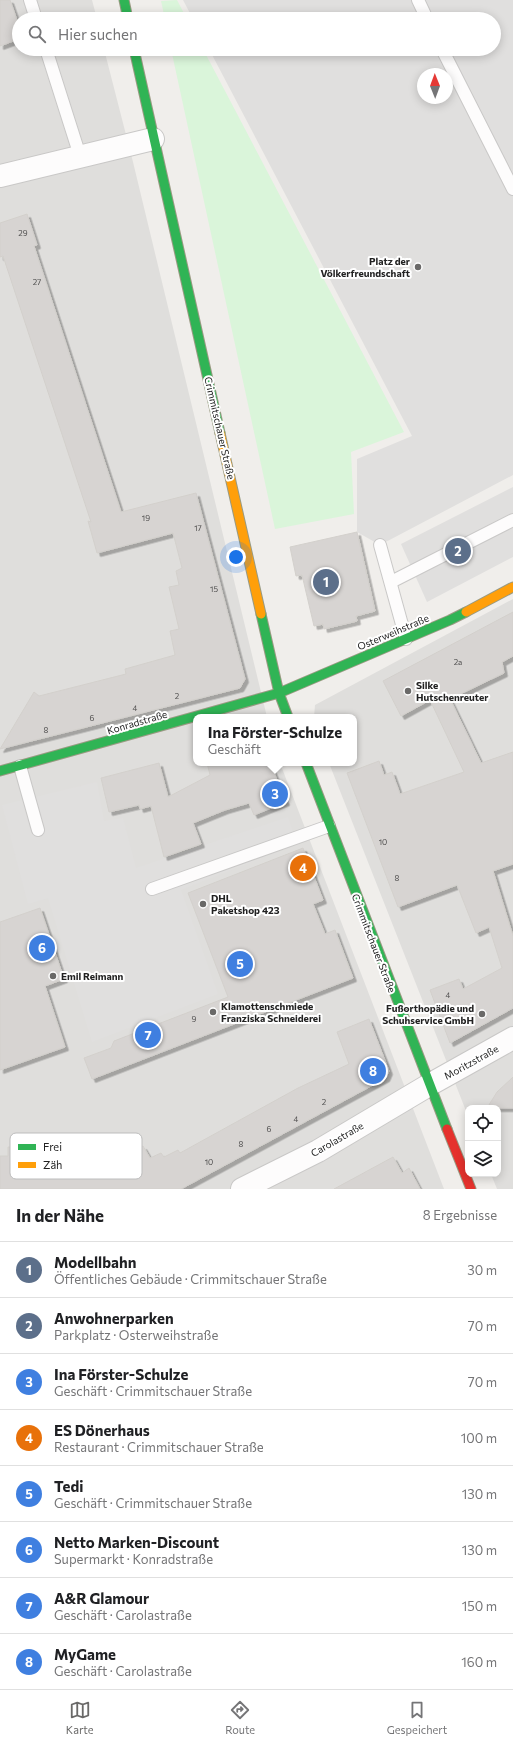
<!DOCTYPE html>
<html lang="de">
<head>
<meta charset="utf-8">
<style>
	:root { --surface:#fff; --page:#f2f2f2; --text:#202124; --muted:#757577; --line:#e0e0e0; --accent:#6a6968 }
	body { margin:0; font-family:Commissioner,sans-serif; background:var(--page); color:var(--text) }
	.controls { position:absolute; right:12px; bottom:12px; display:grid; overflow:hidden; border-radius:8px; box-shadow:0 2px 10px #0003 }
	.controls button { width:36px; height:36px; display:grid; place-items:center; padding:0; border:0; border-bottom:1px solid var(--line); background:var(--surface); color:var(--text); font:20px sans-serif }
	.compass { position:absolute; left:417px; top:68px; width:36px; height:36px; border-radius:50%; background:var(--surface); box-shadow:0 2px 10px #0003; rotate:359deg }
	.you { position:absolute; left:236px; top:557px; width:14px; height:14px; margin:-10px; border:3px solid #fff; border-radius:50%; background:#1a73e8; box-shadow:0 0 0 6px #1a73e833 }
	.badge { display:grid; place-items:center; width:26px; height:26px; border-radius:50%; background:var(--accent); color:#fff; font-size:13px; font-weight:700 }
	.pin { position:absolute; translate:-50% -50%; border:2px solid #fff; box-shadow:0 1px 4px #0006 }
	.popup { position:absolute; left:193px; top:714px; width:164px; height:52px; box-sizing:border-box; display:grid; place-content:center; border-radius:8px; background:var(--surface); filter:drop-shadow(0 1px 3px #0005); font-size:13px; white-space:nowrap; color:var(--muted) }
	.popup b { font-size:15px; color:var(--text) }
	.popup::after { content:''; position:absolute; left:50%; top:100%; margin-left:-8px; border:8px solid transparent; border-top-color:var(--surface) }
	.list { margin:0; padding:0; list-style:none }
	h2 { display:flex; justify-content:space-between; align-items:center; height:52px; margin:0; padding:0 16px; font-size:17px }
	h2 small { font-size:13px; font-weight:400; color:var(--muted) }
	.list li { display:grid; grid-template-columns:26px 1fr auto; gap:12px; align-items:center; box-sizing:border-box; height:56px; padding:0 16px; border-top:1px solid var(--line) }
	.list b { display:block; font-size:15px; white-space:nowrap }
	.list p { margin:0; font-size:13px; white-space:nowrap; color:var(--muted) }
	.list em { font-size:13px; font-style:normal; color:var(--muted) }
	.icon { flex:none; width:22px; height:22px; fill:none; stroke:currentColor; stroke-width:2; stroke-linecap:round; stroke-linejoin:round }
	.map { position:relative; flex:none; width:513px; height:1189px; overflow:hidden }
	.search { position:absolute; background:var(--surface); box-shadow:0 2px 10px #0003; left:12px; right:12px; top:12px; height:44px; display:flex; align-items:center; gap:10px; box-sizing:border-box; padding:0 14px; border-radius:22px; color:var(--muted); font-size:15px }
	.sheet { height:500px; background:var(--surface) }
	nav { display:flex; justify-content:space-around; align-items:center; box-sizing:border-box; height:56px; border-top:1px solid var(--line); background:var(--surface); font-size:11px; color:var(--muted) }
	nav a { display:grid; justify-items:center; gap:2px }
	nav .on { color:var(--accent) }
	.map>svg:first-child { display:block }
	.residential { fill:#dfdedc }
	.park { fill:#daf5da }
	.parking { fill:#e0dfde; fill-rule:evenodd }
	.building { fill:#d7d4d2; stroke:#d3d0cc; filter:url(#shadow) }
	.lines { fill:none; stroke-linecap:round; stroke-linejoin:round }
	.lane-casing { stroke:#c9c8c7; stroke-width:14 }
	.street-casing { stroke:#c9c8c7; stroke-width:24 }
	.fast-casing { stroke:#999a82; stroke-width:11 }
	.slow-casing { stroke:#999a82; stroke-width:11 }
	.jam-casing { stroke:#999a82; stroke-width:11 }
	.lane { stroke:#fdfcfc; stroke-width:12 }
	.street { stroke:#fdfcfc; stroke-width:22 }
	.fast { stroke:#30b455; stroke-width:9 }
	.slow { stroke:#ff9f0a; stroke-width:9 }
	.jam { stroke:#e5322d; stroke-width:9 }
	.poi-dot { fill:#6a6968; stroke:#fff; stroke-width:1.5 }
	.labels { text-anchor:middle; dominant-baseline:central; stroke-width:4; stroke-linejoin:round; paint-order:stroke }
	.number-label { font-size:8px; fill:#4f4e4e }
	.poi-label { font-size:10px; font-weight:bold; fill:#222; stroke:#fff; text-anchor:start }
	.street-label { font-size:10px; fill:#222; stroke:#fff }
	.key { fill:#fff; stroke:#bdbdbd; stroke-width:1 }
	.key-label { font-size:11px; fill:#222 }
</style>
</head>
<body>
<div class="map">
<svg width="513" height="1189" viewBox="0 0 513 1189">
	<defs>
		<filter id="shadow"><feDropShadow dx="3.5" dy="3.5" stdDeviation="0" flood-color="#0004"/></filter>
	</defs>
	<rect width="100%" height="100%" fill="#f0eeeb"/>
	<g class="residential">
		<path d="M0,0H92L97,19H19V49H104L133,162L267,717H196V763H280L444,1189H0Z"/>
		<path d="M513,599V1189H497L491,1174H498V1108H468V1116L329,763H354V717H314L315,705Z"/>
	</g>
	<g class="park">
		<path d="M177,0L187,19H165L161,1Z"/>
		<path d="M171,49H203L404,432L351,452L354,514L275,529Z"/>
	</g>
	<g class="parking">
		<path d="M183,0H513V475L380,545L357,532V459L412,436L209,49H494V19H193ZM423,74H447V98H423Z"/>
		<path d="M513,487V557L427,602L401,544Z"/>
		<path d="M97,782L104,821L123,818L136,868L288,817L297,844L181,890L218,994L92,1042L48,898L28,904L2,805Z"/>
	</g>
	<g class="building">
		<path d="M0,0H10L19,26V39L0,46Z"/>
		<path d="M27,214L37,245L34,246L121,512L196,493L245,679L240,688L0,749L34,692L39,696L126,674L125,669L175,655L170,631L179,629L169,587L179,585L176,571L182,568L173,533L97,553L88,521L91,522L3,256L0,257V223Z"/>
		<path d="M357,532L375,611L356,616L357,621L324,629L323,624L314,626L302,575L296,576L290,547Z"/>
		<path d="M513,612V656L502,662L504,673L450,699L481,763L513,752V864L493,871L513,936V1008L450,1043L430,990L459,979L463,989L502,968L489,927L476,933L457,885L398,907L347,773L379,761L384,775L392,772L400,794L464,772L430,700L401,716L383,681Z"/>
		<path d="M159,763L168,797L210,775L207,763H270L286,802L254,815L249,803L225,810L193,823L201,844L164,857L151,806L140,809L139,805L109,812L101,778Z"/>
		<path d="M303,848L323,900L313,904L325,934L335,930L353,978L92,1079L84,1058L111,1048L114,1041L228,997L188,893Z"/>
		<path d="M40,908L64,979L45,986L65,1047L0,1070V922Z"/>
		<path d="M369,1019L389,1071L386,1078L181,1189H0V1156H8V1147L80,1149V1179L98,1160H118L143,1146L150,1158L161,1153L164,1157L178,1150L180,1153L298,1088L349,1064L337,1032Z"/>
		<path d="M513,1077V1108H487L497,1092Z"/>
		<path d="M393,1157L402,1173L409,1168L420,1189H334Z"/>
	</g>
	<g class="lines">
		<defs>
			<g id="lane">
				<path d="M30,0L36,19"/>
				<path d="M418,0L427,19"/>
				<path d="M46,49L80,156"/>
				<path d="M442,49L513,189"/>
				<path d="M380,545L406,639"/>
				<path d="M391,582L513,520"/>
				<path d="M20,766L38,830"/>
				<path d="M152,889L329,826"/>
			</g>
			<g id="street">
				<path d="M0,176L153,139"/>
				<path d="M242,1189L318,1151L429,1085L513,1038"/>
			</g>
			<g id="fast">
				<path d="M124,0L128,19"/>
				<path d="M134,49L220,433"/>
				<path d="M261,614L279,693L288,717"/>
				<path d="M306,763L447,1129"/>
				<path d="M0,771L279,693L450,620L466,612"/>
			</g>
			<g id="slow">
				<path d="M220,433L261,614"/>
				<path d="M466,612L513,587"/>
			</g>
			<path id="jam" d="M447,1129L471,1189"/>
		</defs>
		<use href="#lane" class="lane-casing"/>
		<use href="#street" class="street-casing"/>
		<use href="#fast" class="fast-casing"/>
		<use href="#slow" class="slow-casing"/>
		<use href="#jam" class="jam-casing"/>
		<use href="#lane" class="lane"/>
		<use href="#street" class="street"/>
		<use href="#fast" class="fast"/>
		<use href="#slow" class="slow"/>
		<use href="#jam" class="jam"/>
	</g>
	<g class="poi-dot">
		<circle cx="418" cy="267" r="4"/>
		<circle cx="408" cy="691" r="4"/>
		<circle cx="203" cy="904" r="4"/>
		<circle cx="53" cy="976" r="4"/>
		<circle cx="213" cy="1012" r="4"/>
		<circle cx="482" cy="1014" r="4"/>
	</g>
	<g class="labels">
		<g class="number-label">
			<text x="23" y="233">29</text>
			<text x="37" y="282">27</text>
			<text x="146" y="518">19</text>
			<text x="198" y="528">17</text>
			<text x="214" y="589">15</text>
			<text x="458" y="662">2a</text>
			<text x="177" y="696">2</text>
			<text x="135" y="708">4</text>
			<text x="92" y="718">6</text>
			<text x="46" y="730">8</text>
			<text x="383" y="842">10</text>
			<text x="397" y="878">8</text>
			<text x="448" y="995">4</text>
			<text x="194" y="1019">9</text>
			<text x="324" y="1102">2</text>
			<text x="296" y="1119">4</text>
			<text x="269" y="1129">6</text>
			<text x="241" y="1144">8</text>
			<text x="209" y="1162">10</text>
		</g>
		<g class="poi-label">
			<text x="410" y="261" text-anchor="end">Platz der<tspan x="410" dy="12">Völkerfreundschaft</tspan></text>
			<text x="416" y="685">Silke<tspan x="416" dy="12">Hutschenreuter</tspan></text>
			<text x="211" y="898">DHL<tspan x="211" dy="12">Paketshop 423</tspan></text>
			<text x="61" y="976">Emil Reimann</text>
			<text x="221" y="1006">Klamottenschmiede<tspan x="221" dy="12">Franziska Schneiderei</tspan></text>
			<text x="474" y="1008" text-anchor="end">Fußorthopädie und<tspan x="474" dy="12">Schuhservice GmbH</tspan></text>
		</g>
		<g class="street-label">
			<text transform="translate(220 428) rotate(77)">Crimmitschauer Straße</text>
			<text transform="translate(393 632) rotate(-23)">Osterweihstraße</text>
			<text transform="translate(137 722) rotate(-16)">Konradstraße</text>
			<text transform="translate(374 943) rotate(69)">Crimmitschauer Straße</text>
			<text transform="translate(471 1062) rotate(-29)">Moritzstraße</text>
			<text transform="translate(337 1139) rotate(-30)">Carolastraße</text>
		</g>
	</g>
	<rect x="10" y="1133" width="132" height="46" rx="6" class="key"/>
	<rect x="18" y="1144" width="18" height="6" fill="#30b455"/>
	<rect x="18" y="1162" width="18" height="6" fill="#ff9f0a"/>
	<g class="key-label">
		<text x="43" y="1151">Frei</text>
		<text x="43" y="1169">Zäh</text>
	</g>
</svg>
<div class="controls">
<button><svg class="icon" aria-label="locate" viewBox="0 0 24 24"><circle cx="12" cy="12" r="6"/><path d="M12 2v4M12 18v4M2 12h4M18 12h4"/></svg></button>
<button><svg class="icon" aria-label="layers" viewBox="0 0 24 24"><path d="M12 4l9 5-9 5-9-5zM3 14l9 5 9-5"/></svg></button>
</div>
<svg class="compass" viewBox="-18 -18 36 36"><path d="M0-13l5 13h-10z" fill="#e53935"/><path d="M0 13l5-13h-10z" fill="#757577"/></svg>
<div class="you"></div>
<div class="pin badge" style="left:326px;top:582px;background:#5c6f8a">1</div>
<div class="pin badge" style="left:458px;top:551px;background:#5c6f8a">2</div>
<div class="pin badge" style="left:275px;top:794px;background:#3f7fe0">3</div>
<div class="popup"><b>Ina Förster-Schulze</b>Geschäft</div>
<div class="pin badge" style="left:303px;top:868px;background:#e8710a">4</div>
<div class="pin badge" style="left:240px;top:964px;background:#3f7fe0">5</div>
<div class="pin badge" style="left:42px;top:948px;background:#3f7fe0">6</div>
<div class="pin badge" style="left:148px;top:1035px;background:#3f7fe0">7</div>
<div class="pin badge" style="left:373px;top:1071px;background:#3f7fe0">8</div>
<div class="search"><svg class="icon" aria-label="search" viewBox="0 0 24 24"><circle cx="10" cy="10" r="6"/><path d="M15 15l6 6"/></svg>Hier suchen</div>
</div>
<section class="sheet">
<h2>In der Nähe<small>8 Ergebnisse</small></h2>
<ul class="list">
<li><span class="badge" style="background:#5c6f8a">1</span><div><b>Modellbahn</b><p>Öffentliches Gebäude · Crimmitschauer Straße</p></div><em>30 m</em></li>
<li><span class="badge" style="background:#5c6f8a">2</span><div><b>Anwohnerparken</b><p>Parkplatz · Osterweihstraße</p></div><em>70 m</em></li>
<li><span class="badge" style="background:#3f7fe0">3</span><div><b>Ina Förster-Schulze</b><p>Geschäft · Crimmitschauer Straße</p></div><em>70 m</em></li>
<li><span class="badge" style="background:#e8710a">4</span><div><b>ES Dönerhaus</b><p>Restaurant · Crimmitschauer Straße</p></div><em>100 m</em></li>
<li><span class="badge" style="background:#3f7fe0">5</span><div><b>Tedi</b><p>Geschäft · Crimmitschauer Straße</p></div><em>130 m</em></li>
<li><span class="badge" style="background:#3f7fe0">6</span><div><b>Netto Marken-Discount</b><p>Supermarkt · Konradstraße</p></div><em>130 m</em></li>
<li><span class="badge" style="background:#3f7fe0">7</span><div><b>A&amp;R Glamour</b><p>Geschäft · Carolastraße</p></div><em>150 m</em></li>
<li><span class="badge" style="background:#3f7fe0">8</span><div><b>MyGame</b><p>Geschäft · Carolastraße</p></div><em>160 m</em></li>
</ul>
</section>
<nav>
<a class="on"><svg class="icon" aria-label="map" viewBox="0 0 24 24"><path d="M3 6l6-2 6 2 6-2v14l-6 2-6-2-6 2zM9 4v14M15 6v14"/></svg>Karte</a>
<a><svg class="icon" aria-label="directions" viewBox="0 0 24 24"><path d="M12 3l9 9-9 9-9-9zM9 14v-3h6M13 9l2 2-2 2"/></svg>Route</a>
<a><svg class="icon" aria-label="saved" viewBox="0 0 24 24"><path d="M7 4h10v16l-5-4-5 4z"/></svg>Gespeichert</a>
</nav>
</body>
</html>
